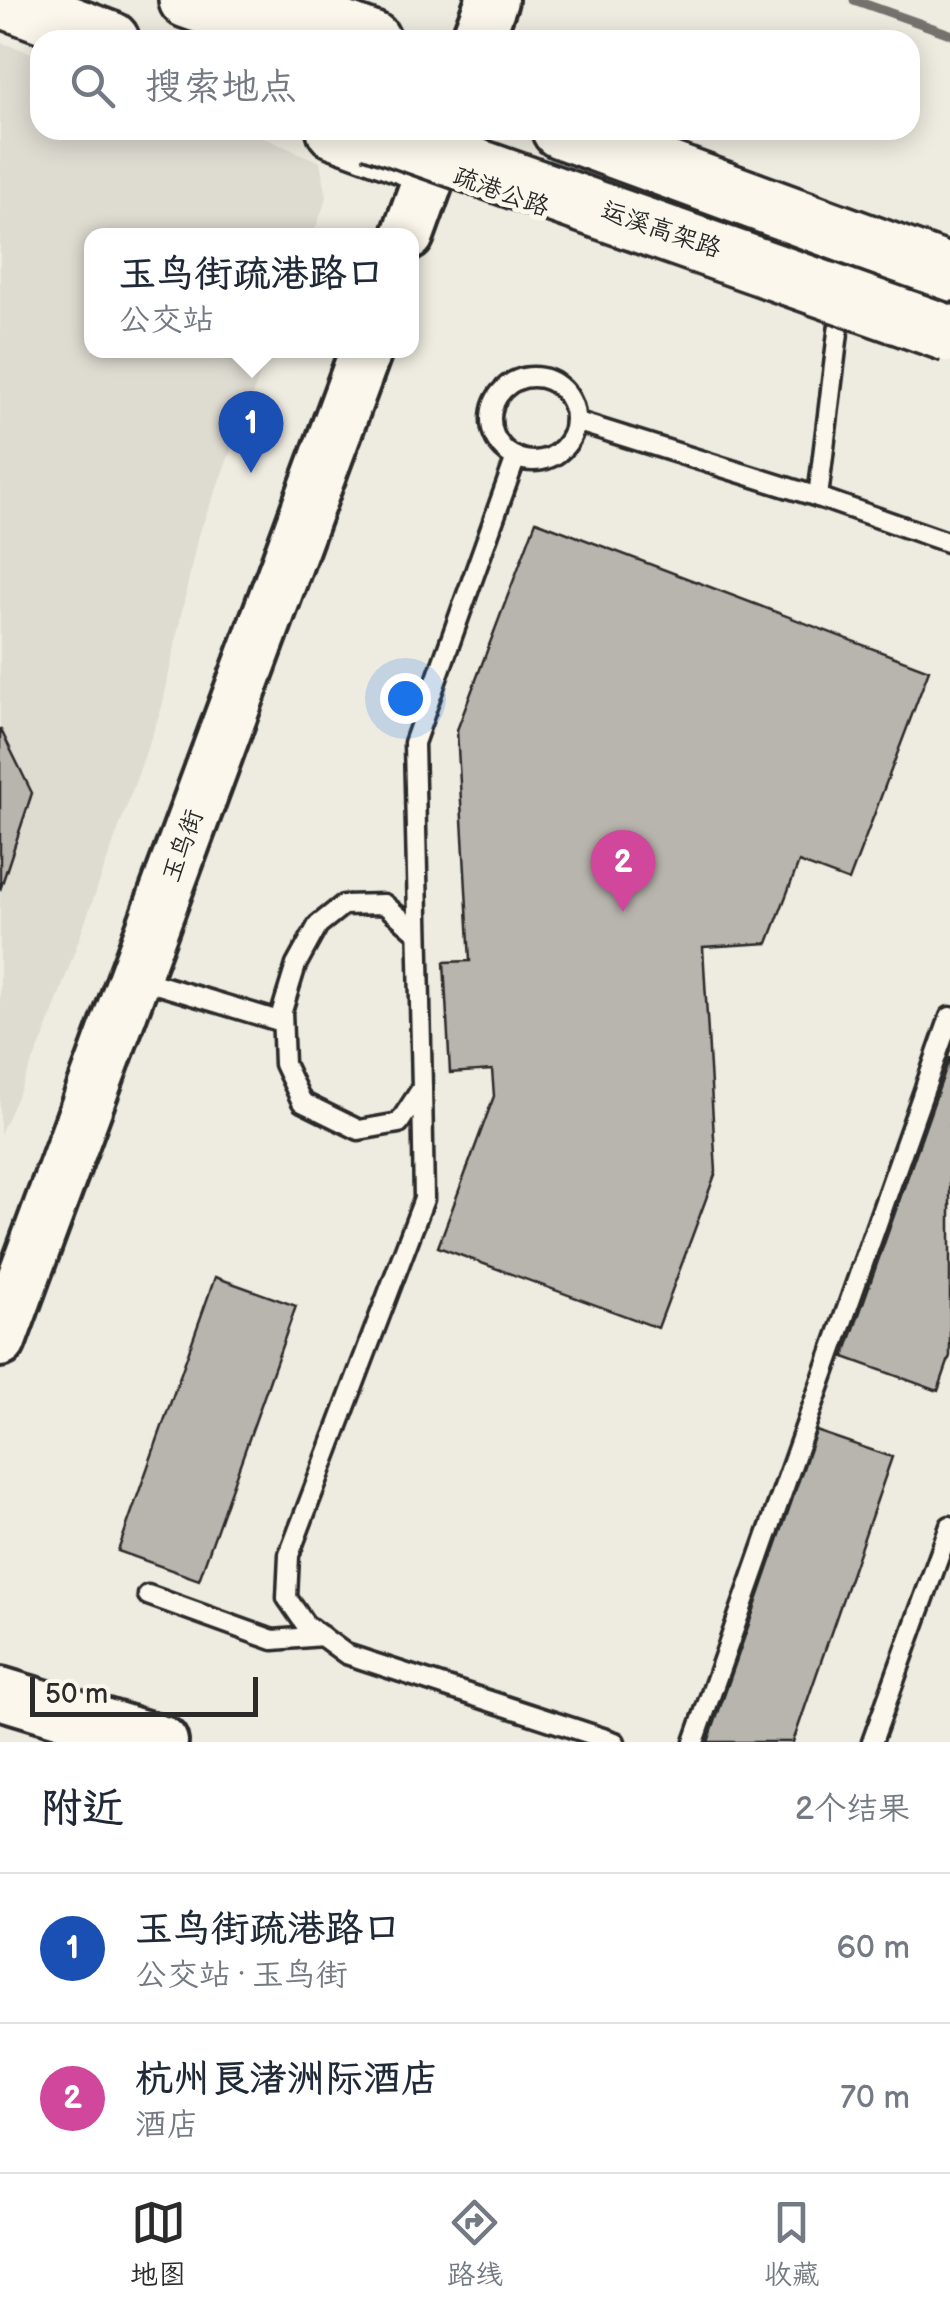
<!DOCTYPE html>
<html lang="zh">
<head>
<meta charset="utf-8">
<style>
	:root { --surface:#fff; --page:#f2f2f3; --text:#1f2937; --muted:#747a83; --line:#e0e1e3; --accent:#2b2b2b }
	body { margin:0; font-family:"Balsamiq Sans","LXGW WenKai TC",sans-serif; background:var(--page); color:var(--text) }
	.scale { position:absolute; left:30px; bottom:25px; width:228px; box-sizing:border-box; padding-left:10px; border:5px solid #2b2b2b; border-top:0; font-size:28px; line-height:35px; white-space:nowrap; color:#2b2b2b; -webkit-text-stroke:8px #fbf7ec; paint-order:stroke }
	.you { position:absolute; left:405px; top:698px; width:35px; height:35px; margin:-25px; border:8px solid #fff; border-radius:50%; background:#1a73e8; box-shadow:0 0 0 15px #1a73e833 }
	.badge { display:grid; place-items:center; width:65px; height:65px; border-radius:50%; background:var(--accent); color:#fff; font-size:32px; font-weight:700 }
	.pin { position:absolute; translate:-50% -82px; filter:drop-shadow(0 2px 5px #0008) }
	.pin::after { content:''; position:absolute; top:52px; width:35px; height:30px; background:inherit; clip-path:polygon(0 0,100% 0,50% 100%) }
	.popup { position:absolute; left:84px; top:228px; width:335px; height:130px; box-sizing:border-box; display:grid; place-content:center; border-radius:20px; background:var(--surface); filter:drop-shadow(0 2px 8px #0005); font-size:32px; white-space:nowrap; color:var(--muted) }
	.popup b { font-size:38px; color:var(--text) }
	.popup::after { content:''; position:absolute; left:50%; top:100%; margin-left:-20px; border:20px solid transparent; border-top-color:var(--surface) }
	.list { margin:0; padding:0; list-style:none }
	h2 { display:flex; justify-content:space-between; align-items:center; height:130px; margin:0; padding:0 40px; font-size:42px }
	h2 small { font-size:32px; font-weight:400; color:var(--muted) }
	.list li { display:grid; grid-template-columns:65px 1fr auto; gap:30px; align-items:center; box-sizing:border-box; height:150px; padding:0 40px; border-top:2px solid var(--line) }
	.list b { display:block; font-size:38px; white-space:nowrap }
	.list p { margin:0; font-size:32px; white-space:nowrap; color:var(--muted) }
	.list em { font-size:32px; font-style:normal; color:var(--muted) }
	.icon { flex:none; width:55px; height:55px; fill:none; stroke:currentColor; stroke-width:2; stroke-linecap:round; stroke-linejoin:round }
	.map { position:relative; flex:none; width:950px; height:1742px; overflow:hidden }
	.search { position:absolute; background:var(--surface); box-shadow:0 5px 25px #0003; left:30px; right:30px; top:30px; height:110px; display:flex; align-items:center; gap:25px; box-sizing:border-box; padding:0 35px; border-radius:30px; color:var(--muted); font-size:38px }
	.sheet { height:430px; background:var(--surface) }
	nav { display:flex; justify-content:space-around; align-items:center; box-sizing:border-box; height:140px; border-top:2px solid var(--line); background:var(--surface); font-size:28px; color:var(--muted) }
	nav a { display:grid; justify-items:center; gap:5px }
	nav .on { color:var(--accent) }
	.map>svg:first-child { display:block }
	.built { fill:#dedbd1 }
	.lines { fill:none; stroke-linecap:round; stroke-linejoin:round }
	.stream { stroke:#74726e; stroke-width:9 }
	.building { fill:#b8b5ae; stroke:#2b2b2b; stroke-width:2.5 }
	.lane-casing { stroke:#2b2b2b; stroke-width:25 }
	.secondary-casing { stroke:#2b2b2b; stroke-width:58 }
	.primary-casing { stroke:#2b2b2b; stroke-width:62 }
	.highway-casing { stroke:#2b2b2b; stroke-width:62 }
	.lane { stroke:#fbf7ec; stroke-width:18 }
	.secondary { stroke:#fbf7ec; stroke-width:50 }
	.primary { stroke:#fbf7ec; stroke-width:55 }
	.highway { stroke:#fbf7ec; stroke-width:55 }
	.highway-bridge-casing { stroke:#2b2b2b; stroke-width:62; stroke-linecap:butt }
	.highway-bridge { stroke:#fbf7ec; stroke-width:55 }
	.labels { text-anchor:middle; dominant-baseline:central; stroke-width:10; stroke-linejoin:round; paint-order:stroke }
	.street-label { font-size:25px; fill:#2b2b2b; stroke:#fbf7ec }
</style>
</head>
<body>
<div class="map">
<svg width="950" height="1742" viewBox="0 0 950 1742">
	<rect width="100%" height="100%" fill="#eeebe0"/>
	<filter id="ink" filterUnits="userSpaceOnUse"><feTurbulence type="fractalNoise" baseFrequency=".01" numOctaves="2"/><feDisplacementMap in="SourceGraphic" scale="20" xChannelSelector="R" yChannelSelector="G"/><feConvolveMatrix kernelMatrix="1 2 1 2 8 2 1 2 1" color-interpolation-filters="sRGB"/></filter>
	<g filter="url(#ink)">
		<path class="built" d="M0,42L40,56V130H246L320,162L327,197L313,235H91V350L269,351L197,539L162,707L44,1037L0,1134Z"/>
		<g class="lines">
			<path class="stream" d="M854,0L950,34"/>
		</g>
		<g class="building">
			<path d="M536,521L929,670L849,881L799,862L768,943L703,947L716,1172L658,1328L438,1247L494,1096L492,1070L450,1073L444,962L470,961L457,730Z"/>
			<path d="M0,728L32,793L0,890Z"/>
			<path d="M950,1057V1356L938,1391L844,1357Z"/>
			<path d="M215,1277L296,1306L199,1580L118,1551Z"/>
			<path d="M816,1431L892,1457L793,1742H708Z"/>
		</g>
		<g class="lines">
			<defs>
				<g id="lane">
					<circle cx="533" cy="419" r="42"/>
					<path d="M575,421L818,497L840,316"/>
					<path d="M818,497L950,543"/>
					<path d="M418,933L384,904L343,905L318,925L296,965L282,1011L284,1064L302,1102L359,1130L399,1123L422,1088L414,743L516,457"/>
					<path d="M139,979L282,1022"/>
					<path d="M422,1089L424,1199L289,1555L287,1598L305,1624L346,1654L615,1742"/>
					<path d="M148,1595L273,1640L322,1636"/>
					<path d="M694,1742L950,1017"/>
					<path d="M872,1742L950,1526"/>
				</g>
				<g id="secondary">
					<path d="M477,40L492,0"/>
					<path d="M408,235L446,130"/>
					<path d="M0,1341L366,350"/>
					<path d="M0,1693L162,1742"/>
				</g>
				<g id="primary">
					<path d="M261,0L372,40"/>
					<path d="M335,130L416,160"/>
				</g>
				<g id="highway">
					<path d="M4,0L111,40"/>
					<path d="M187,0L301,40"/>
					<path d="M560,130L950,273"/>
				</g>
			</defs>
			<use href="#lane" class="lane-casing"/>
			<use href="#secondary" class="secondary-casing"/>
			<use href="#primary" class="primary-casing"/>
			<use href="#highway" class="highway-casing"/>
			<use href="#lane" class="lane"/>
			<use href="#secondary" class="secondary"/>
			<use href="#primary" class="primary"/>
			<use href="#highway" class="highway"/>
			<defs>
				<path id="highway-bridge" d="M372,130L950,334"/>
			</defs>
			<use href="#highway-bridge" class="highway-bridge-casing"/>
			<use href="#highway-bridge" class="highway-bridge"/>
		</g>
	</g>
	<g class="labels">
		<g class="street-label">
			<text transform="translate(501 192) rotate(20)">疏港公路</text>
			<text transform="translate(661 230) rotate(19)">运溪高架路</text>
			<text transform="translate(183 846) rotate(-70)">玉鸟街</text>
		</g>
	</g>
</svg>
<div class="scale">50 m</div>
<div class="you"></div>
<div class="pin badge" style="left:251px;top:473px;background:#1a4fb4">1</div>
<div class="popup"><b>玉鸟街疏港路口</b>公交站</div>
<div class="pin badge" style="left:623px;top:912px;background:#d1479c">2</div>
<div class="search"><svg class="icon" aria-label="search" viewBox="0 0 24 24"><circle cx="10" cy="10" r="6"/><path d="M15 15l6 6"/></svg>搜索地点</div>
</div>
<section class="sheet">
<h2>附近<small>2个结果</small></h2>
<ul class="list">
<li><span class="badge" style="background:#1a4fb4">1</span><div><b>玉鸟街疏港路口</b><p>公交站 · 玉鸟街</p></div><em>60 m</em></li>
<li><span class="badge" style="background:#d1479c">2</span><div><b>杭州良渚洲际酒店</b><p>酒店</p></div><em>70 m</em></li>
</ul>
</section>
<nav>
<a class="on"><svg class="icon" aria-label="map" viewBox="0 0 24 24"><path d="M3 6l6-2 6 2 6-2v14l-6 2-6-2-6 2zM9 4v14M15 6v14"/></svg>地图</a>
<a><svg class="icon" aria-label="directions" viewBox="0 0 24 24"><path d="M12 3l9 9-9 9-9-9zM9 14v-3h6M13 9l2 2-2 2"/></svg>路线</a>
<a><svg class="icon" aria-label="saved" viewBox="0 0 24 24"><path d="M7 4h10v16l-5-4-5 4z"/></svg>收藏</a>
</nav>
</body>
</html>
